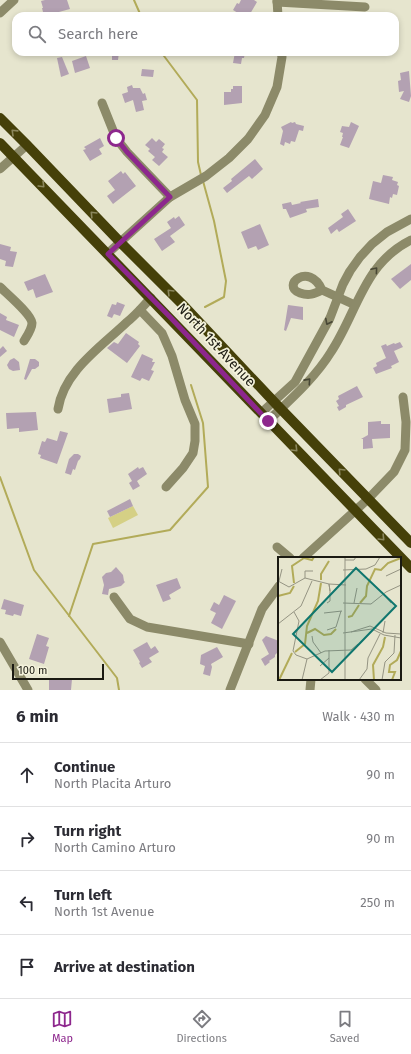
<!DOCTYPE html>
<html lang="en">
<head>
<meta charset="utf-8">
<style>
	:root { --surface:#fff; --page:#f7f7f7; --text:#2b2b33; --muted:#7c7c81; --line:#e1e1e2; --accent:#8d278d }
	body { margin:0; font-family:"Fira Sans",sans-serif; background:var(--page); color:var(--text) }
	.scale { position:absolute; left:12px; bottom:10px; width:92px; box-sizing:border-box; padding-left:4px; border:2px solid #1b1a12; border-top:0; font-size:11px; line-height:14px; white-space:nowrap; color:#1b1a12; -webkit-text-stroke:3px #f4f2db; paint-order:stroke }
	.stop { position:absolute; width:12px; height:12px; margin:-9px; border:3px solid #8d278d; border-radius:50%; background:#fff }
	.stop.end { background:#8d278d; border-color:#fff; box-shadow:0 1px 4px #0008 }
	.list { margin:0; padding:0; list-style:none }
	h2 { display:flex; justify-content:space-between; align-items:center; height:52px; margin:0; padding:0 16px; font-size:17px }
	h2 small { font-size:13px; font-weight:400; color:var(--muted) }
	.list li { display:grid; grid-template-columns:26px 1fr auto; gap:12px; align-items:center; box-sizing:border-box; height:64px; padding:0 16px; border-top:1px solid var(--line) }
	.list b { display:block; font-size:15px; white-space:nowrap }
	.list p { margin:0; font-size:13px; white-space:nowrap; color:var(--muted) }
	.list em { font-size:13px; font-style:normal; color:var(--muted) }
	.icon { flex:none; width:22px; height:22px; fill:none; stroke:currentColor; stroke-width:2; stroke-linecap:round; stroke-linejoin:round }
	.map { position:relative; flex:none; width:411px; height:690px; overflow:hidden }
	.search { position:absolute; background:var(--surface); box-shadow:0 2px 6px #0003; left:12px; right:12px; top:12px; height:44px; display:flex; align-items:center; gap:10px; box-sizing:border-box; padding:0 14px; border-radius:12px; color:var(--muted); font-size:15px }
	.sheet { height:308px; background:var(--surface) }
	nav { display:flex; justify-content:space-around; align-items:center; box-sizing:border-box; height:56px; border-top:1px solid var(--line); background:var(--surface); font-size:11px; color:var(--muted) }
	nav a { display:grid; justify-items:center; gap:2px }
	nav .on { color:var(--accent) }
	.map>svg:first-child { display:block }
	.green { fill:#d5d085 }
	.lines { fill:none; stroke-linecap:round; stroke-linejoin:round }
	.stream { stroke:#b2ab59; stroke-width:2 }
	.building { fill:#b3a1b2 }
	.minor { stroke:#8c8a69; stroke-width:9 }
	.major { stroke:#454009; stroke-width:10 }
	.oneway { stroke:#8b875d }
	.oneway2 { stroke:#484735 }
	.route { stroke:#8d278d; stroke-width:5 }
	.labels { text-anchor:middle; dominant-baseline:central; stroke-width:3.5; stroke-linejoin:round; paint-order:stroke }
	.street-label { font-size:14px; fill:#1b1a12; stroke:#f4f2db }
	.inset-river { fill:none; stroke:#b2ab59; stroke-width:2 }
	.inset-road { fill:none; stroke:#959483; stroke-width:1 }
	.view { fill:#0f766e; fill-opacity:0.15; stroke:#0f766e; stroke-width:2 }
	.inset-edge { fill:none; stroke:#1b1a12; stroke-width:2 }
</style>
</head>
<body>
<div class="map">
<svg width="411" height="690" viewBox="0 0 411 690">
	<rect width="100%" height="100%" fill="#e6e5ce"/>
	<path class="green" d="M133,506L138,515L113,528L108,518Z"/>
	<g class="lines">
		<g class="stream">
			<path d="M134,0L141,16"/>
			<path d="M161,52L197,100L198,162L201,175"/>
			<path d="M203,181L214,221L226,281L224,297L205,307"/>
			<path d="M0,477L34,570L117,678L119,690"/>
			<path d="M69,616L93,544L170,530L208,487L203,423L191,385"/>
		</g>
	</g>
	<g class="building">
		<path d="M45,0H67L70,9L44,16L42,8H43L41,1Z"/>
		<path d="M241,0H254L257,2L250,14L248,13L247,16H243L233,10L237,3L239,4Z"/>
		<path d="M112,52H119L118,60H112Z"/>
		<path d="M235,52H245L244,58H242L241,64L233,63Z"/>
		<path d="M86,56L90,68L75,73L72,61Z"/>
		<path d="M62,57L69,74L61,77L57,58Z"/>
		<path d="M142,69L154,70L153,77L141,76Z"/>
		<path d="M409,71L411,96L409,102L400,99L404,91L399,92L398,81L401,80L400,73Z"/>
		<path d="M132,85L133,88H140L143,94L145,93L147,100L142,101L144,110L136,112L133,100L125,103L122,94L128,92L127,87Z"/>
		<path d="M233,86H242V103L224,105V92H231V89H233Z"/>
		<path d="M291,122L292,123L295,122L296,124L304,126L303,131L299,130L295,142L291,141L290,144L285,142L284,146L280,144L283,131L281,127Z"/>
		<path d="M351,122L359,126L349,148L340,145L343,137H342L343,133L340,132L342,126L349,127Z"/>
		<path d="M100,138L104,146L99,149L102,154L90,161L83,150L86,149L84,147Z"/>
		<path d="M152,138L156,142L159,139L165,144L162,148L164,149L162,152L168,157L159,166L152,160L155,157L148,151L150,149L145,145Z"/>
		<path d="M255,159L263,169L252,179L249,176L227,193L223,188L232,181L231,179Z"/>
		<path d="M121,171L123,174L125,172L136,186L113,204L107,196L115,190L108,181Z"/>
		<path d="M383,175L393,177L392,180L398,182L397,185L399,186L397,195L393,194L392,198L390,197L389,204L369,199L373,181L381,183Z"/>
		<path d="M318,199L319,207L306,209L307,212L290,218L286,209H283L282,204L291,202L292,205L301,203L300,202Z"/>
		<path d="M348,209L356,221L339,232L337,229L331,234L328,228L343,217L341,214Z"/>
		<path d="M179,216L185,225L170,236L175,242L162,251L154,239L171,228L167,222L174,217L175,219Z"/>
		<path d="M260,224L269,245L258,250L256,246L248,249L241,232Z"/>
		<path d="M0,244L11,247L10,251L17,252L13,267L5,266L6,261L0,259Z"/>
		<path d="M411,264V280L400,289L391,279Z"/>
		<path d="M45,274L53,292L36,298L33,289L28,291L24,282Z"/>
		<path d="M117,302L125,305L120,316L114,314L112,318L107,316L112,304L116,305Z"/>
		<path d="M288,305L303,307V320L291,318L286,331L284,330Z"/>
		<path d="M0,313L7,317L6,320L19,325L14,337L0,330Z"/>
		<path d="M126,333L139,342L138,344L140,346L127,363L107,348L114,342L118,344Z"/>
		<path d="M400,342L403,347L394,351L399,362L391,366L392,368L376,374L373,368L377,366L376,363L386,358L381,346L386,344L387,346L394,343L395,344Z"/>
		<path d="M3,346L7,351L0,357V349Z"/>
		<path d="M142,354L153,359L152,362H155L151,370L154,371L149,381L142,378L140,381L131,377Z"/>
		<path d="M14,358L19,362L20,370L13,371L9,369L7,365L10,360Z"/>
		<path d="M30,359H35L39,362V366L35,369H32L26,380L24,379Z"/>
		<path d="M357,386L363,397L346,405V407L339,411L337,407L339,406L336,401L339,399L338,396Z"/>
		<path d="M129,393L132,409L109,413L107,399L121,397V394Z"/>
		<path d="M36,412L38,430L19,432V428L7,429L6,413Z"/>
		<path d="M381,421V424H390V438L372,439L373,448L363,449V439H361L368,435V422Z"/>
		<path d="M60,431L68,433L57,464L40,458L41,455L38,454L42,441L45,442L47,438L57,441Z"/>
		<path d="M74,454H78L81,456L80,459L78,461L75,470L73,469L71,475L65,473L69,459Z"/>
		<path d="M138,467L139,469L143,467L147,474L137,481L140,486L133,490L129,483L132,481L128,474Z"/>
		<path d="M130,499L133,506L110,517L107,511Z"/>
		<path d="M116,567L123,575L124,581L125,582L121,586L109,589L108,595L102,594L104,585L102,577L106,573L111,572Z"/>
		<path d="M177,578L181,588L169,595L171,599L163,602L156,585Z"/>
		<path d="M224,595L236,601L222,629L211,623L216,613L210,610L214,602L219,605Z"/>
		<path d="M4,599L24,605L21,616L14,614L13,616L5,614L6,610L1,609Z"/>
		<path d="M37,634L49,638L46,646L49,647L44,664L29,659Z"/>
		<path d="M266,636L279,641V651L275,655V657L269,661L270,662L265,666L261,659L269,654L262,640Z"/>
		<path d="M147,642L151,649L155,646L159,652L149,658L152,662L142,668L139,663L140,662L133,650Z"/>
		<path d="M217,647L223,657L211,664L212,667L210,676L203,674L205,666L200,664L201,655Z"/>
		<path d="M66,678L72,679L71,690H49V679Z"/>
	</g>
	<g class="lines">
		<g class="minor">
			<path d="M277,0L278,16"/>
			<path d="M277,2L365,7"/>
			<path d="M0,13L14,0"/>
			<path d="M102,103L116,138L127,152L170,197"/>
			<path d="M0,169L27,145"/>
			<path d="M107,254L170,197L206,176L229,158L248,139L265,115L277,87L282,57L281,52"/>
			<path d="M0,287C7,294 31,314 32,323C32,329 27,336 24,341"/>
			<path d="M322,290C314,294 309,296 300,293C280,286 309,261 322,290L355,305"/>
			<path d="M140,310L162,333L172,356L185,400L195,424V441L193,453L183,468L166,487"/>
			<path d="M58,409C64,371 101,347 127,322C136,315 143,306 151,298"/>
			<path d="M261,413L295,382L330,318L343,284L350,271L360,257L372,244L387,232L411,219"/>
			<path d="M268,421C290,400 315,378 331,352C358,311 363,264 411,240"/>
			<path d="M277,547L290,558"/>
			<path d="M303,558L368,499L394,472L405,450L406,422L403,397"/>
			<path d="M114,597L130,619L147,627L249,644"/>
			<path d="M0,642L28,690"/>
			<path d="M365,679L376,690"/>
			<path d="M230,690L262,609L279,586"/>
			<path d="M310,690L311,679"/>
		</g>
		<g class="major">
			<path d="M0,118L27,145L120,242L182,304L277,405L411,543"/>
			<path d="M0,143C137,284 274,427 411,568"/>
		</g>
	</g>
	<defs><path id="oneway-chevron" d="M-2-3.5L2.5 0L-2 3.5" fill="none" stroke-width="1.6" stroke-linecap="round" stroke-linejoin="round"/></defs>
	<g class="oneway">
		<use href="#oneway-chevron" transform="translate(14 132) rotate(-136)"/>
		<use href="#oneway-chevron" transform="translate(42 185) rotate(45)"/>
		<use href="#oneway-chevron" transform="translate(93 214) rotate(-134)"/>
		<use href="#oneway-chevron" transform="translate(170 292) rotate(-135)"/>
		<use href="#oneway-chevron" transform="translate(295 449) rotate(45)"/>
		<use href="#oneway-chevron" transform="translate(341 471) rotate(-134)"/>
		<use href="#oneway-chevron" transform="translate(382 538) rotate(46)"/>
	</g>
	<g class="oneway2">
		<use href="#oneway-chevron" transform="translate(375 270) rotate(-50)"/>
		<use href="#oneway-chevron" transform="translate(328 322) rotate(117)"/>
		<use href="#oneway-chevron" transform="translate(308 381) rotate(-48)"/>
	</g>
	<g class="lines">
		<path class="route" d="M116,138L127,152L170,197L108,254L170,317L268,421"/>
	</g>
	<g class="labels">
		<g class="street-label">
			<text transform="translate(216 345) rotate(47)">North 1st Avenue</text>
		</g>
	</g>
	<g transform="translate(278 557)">
		<rect width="123" height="123" fill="#e6e5ce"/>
		<path class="inset-river" d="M43,23V17L51,4M16,26L14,9L26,1L34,3L36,0M0,39L12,36L16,29M82,46L88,39L89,29L97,12L103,13L110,6L123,1M70,60L74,59L81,48M29,76L37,72L46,78L53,77L58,72M17,95L27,87L29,69L40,44L43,26M1,123L14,96M96,123L95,108L105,90L107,80M114,123L117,115H111L112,108L119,103L123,94"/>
		<path class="inset-road" d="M67,0V123M67,3H76L78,0M65,13L88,12L97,8L102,0M108,19L123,12M27,21V14H35M0,24L11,30L27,21L51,27L68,28M1,24L4,12M51,27L52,34L51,27M105,37L113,46M49,46L52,44V34M65,46L93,47L108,35L123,28M76,46L79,31M16,55L21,64L15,94L18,98L29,102M46,56L64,54M0,67L23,49L34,24M49,73L58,70L63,54M73,75L92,69L108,76L123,77M65,76L94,72L106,78L123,81M105,76L107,64M34,79L35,85L43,96M29,102L47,94L73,93L80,87M42,109L51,101M24,123L29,102M42,123L51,116V93M81,123L89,112L90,101L102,77M104,123L107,105L116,96L117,78"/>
		<path class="view" d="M78,11L118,49L54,115L15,77Z"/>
		<rect width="123" height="123" class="inset-edge"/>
	</g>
</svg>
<div class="scale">100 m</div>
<div class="stop" style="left:116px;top:138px"></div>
<div class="stop end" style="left:268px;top:421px"></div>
<div class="search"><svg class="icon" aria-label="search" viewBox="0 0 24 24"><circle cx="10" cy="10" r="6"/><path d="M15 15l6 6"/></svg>Search here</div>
</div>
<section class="sheet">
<h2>6 min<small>Walk · 430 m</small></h2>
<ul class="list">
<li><svg class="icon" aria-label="ahead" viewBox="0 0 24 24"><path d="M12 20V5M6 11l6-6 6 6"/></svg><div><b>Continue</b><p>North Placita Arturo</p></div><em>90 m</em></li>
<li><svg class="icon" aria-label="right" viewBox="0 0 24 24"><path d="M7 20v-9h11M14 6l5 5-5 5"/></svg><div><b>Turn right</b><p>North Camino Arturo</p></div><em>90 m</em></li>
<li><svg class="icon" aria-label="left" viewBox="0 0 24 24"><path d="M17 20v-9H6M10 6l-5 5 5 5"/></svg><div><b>Turn left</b><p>North 1st Avenue</p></div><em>250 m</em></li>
<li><svg class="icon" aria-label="arrive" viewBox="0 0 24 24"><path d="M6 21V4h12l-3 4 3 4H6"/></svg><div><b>Arrive at destination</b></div></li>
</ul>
</section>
<nav>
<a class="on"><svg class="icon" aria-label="map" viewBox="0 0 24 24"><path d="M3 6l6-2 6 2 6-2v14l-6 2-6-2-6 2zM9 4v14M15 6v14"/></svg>Map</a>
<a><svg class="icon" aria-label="directions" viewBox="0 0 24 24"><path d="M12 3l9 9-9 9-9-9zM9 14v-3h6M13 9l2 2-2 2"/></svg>Directions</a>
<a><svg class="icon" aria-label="saved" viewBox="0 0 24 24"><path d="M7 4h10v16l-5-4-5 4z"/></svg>Saved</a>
</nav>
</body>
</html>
